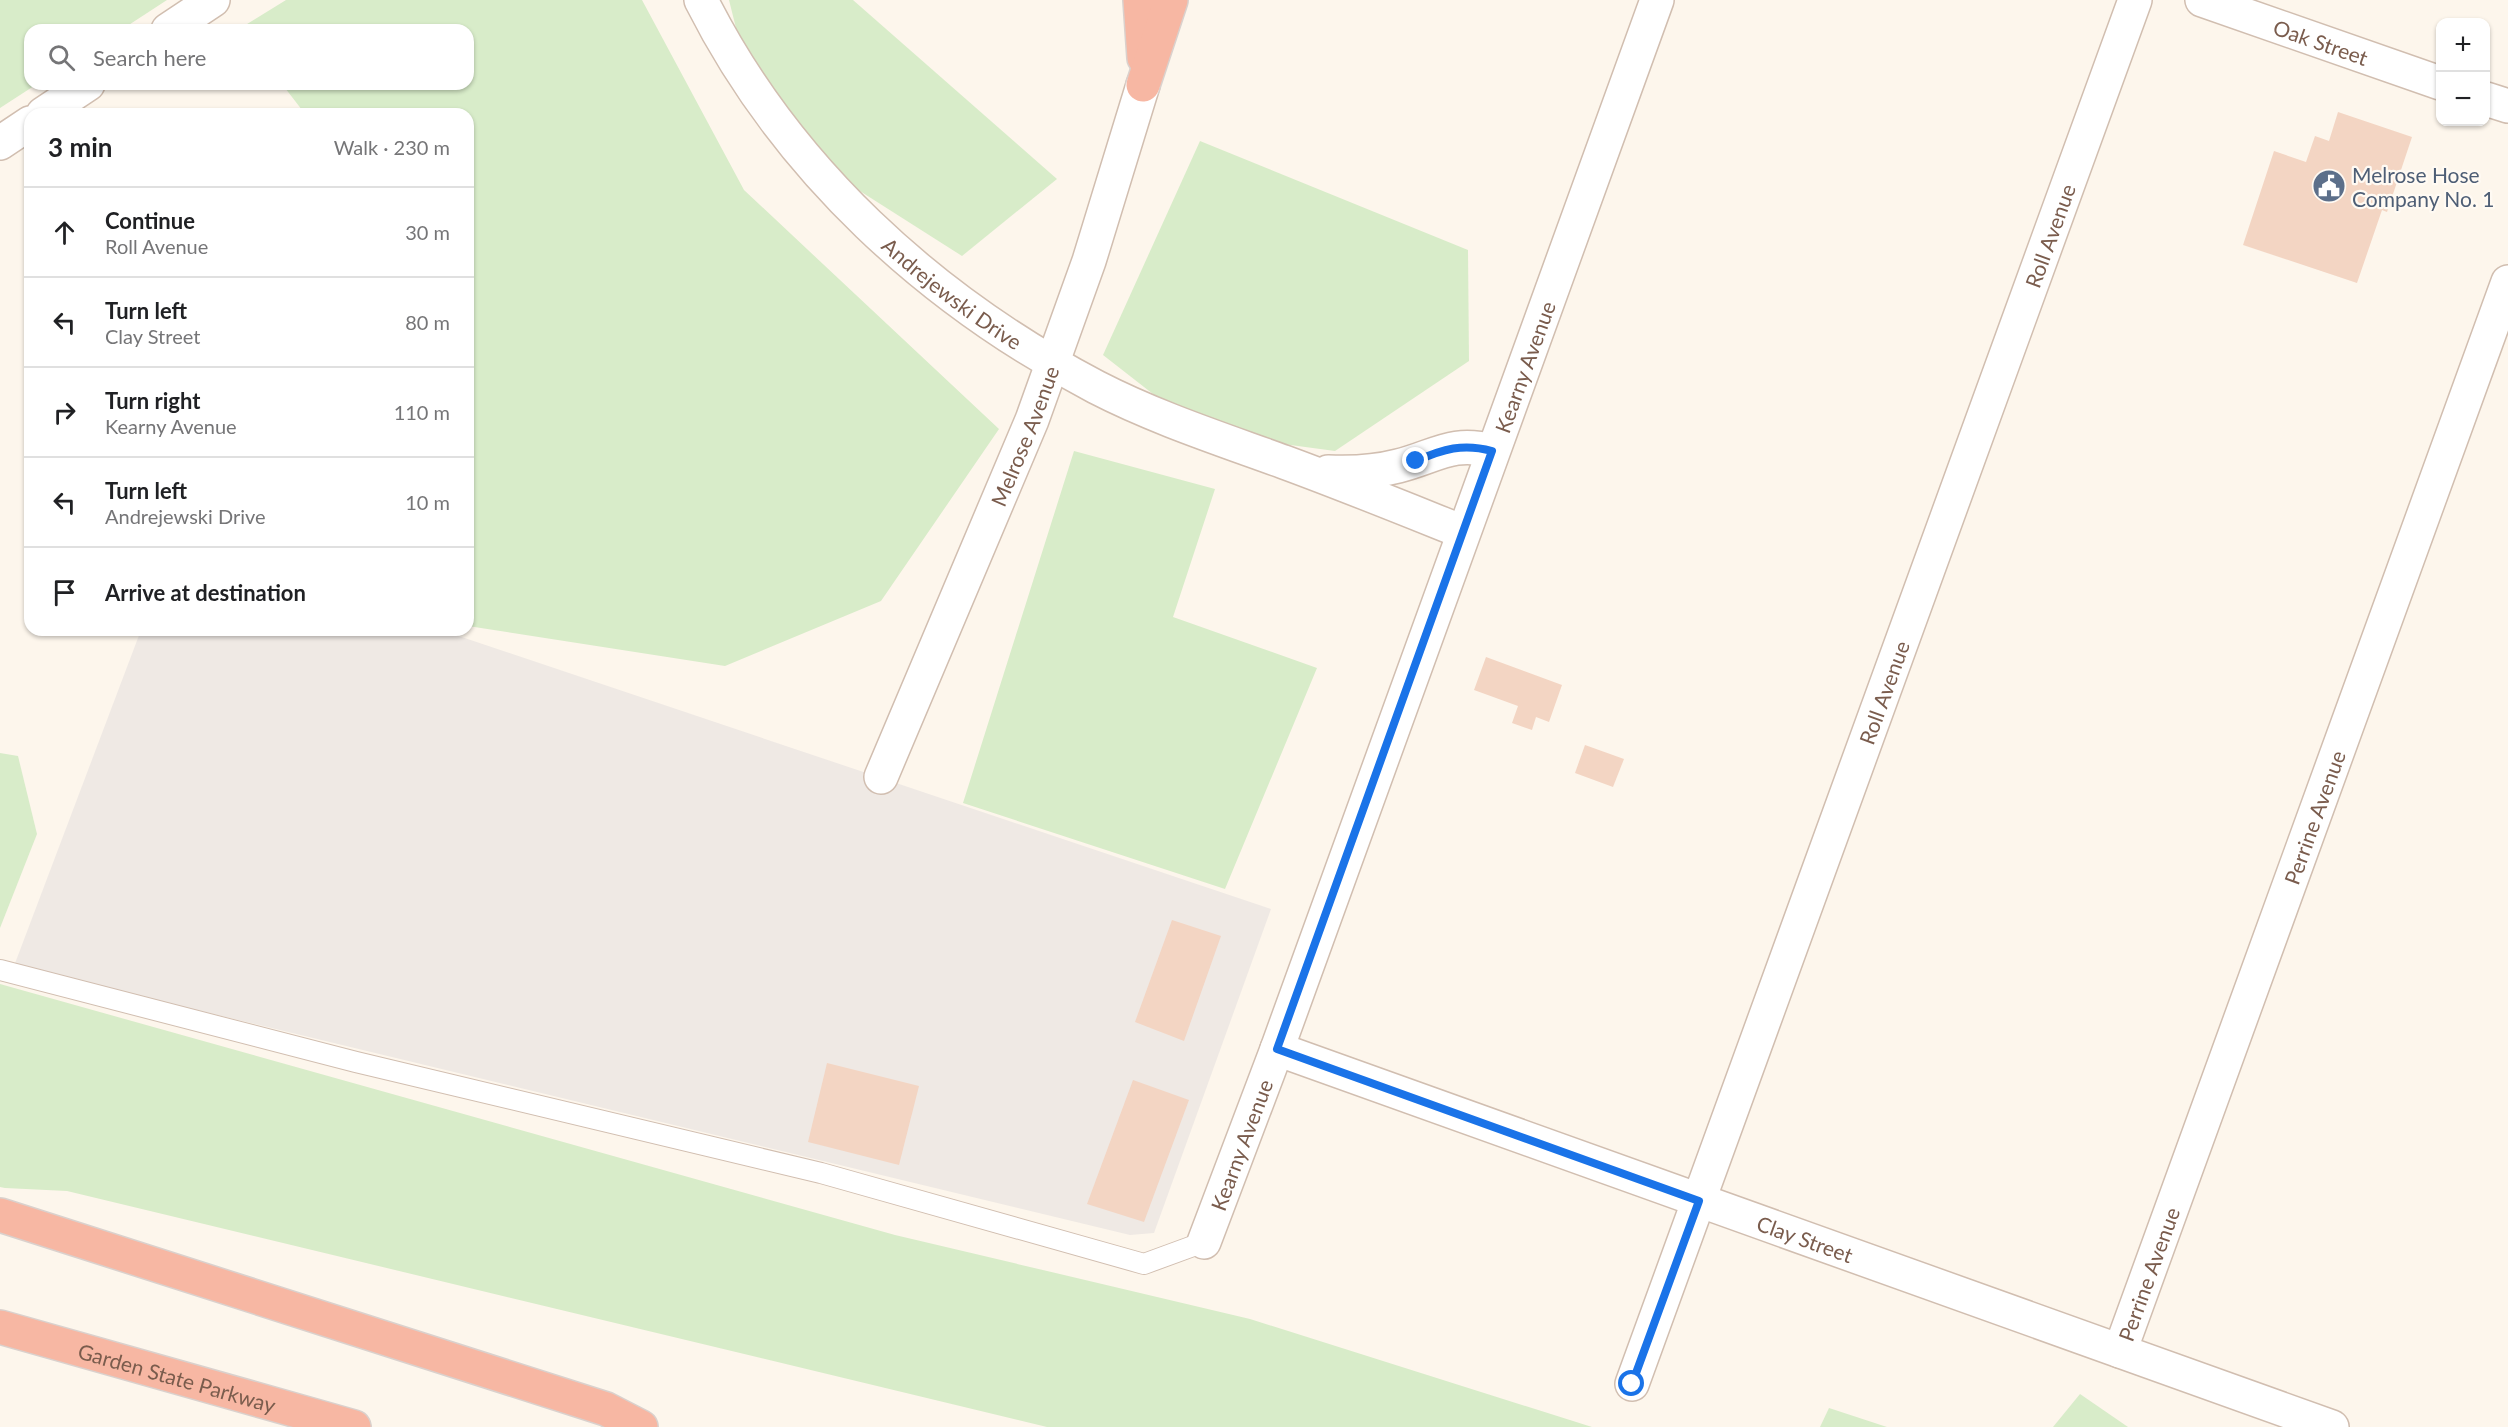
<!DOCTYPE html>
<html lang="en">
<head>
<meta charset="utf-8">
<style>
	:root { --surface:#fff; --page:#f2f2f2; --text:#202124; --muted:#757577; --line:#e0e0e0 }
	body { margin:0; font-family:Lato,sans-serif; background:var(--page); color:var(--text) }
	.controls { position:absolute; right:18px; top:18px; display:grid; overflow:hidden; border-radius:12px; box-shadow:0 2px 4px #0004 }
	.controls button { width:54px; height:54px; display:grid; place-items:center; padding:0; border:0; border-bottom:2px solid var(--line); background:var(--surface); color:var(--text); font:30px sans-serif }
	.stop { position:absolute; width:18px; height:18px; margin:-14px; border:4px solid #1a73e8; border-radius:50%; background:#fff }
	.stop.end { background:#1a73e8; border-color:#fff; box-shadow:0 2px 6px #0008 }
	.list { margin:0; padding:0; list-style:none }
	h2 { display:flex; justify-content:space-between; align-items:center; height:78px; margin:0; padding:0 24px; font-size:26px }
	h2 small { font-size:20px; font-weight:400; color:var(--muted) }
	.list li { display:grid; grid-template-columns:39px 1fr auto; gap:18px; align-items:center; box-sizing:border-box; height:90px; padding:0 24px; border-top:2px solid var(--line) }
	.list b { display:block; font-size:22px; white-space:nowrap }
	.list p { margin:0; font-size:20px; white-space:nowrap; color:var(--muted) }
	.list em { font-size:20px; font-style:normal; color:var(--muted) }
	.icon { flex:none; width:33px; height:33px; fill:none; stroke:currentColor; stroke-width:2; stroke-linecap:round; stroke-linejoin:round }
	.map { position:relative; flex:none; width:2508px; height:1427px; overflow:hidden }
	.search { position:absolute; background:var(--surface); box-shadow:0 2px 4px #0004; left:24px; top:24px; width:450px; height:66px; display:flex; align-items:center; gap:15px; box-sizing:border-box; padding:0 21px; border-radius:18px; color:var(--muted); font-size:22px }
	.panel { position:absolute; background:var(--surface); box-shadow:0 2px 4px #0004; left:24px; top:108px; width:450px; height:528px; border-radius:18px }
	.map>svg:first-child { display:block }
	.industrial { fill:#efe9e4 }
	.green { fill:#d8ecc9 }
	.building { fill:#f3d5c3 }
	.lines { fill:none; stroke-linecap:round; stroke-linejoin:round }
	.lane-casing { stroke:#d1beb0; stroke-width:22 }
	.street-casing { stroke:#d1beb0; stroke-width:36 }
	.highway-casing { stroke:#dad1cd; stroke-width:36 }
	.lane { stroke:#fff; stroke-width:20 }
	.street { stroke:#fff; stroke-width:33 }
	.highway { stroke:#f7b7a3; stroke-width:33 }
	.route { stroke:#1a73e8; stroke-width:8 }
	.labels { text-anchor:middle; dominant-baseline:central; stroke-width:4.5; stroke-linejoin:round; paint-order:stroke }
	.street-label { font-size:21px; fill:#7a5c4d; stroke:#fffaf3 }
	.service-label { font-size:21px; fill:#4e5e75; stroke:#fffaf3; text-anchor:start }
</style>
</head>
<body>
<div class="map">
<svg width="2508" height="1427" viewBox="0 0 2508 1427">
	<rect width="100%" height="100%" fill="#fdf6ec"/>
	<path class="industrial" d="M141,630H441L1271,909L1154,1233L1130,1235L14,966Z"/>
	<g class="green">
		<path d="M0,0H167L121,30H30V84H37L0,108Z"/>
		<path d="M286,0H642L744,190L999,429L881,601L725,666L468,626V114H299L302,110L282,84H468V30L239,29Z"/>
		<path d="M729,0H853L1057,179L962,256L761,128Z"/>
		<path d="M1200,141L1468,250L1469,361L1335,451L1203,433L1103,355Z"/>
		<path d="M1074,451L1215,489L1173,617L1317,668L1225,889L963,803Z"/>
		<path d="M0,753L18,756L37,834L0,928Z"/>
		<path d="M0,984L895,1235L1250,1319L1592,1427H1047L67,1191L5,1188L0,1187Z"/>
		<path d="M2080,1394L2128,1427H2053Z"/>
		<path d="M1829,1408L1887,1427H1820Z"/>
	</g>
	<g class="building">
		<path d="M2338,112L2412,137L2387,212L2382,210L2357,283L2243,245L2274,151L2306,162L2315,136L2329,141Z"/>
		<path d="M1486,657L1562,685L1549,722L1536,717L1532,730L1512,723L1518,706L1474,690Z"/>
		<path d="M1585,745L1624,759L1613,787L1575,773Z"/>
		<path d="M1172,920L1221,936L1184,1041L1135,1022Z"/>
		<path d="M827,1063L919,1086L899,1165L808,1142Z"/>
		<path d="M1133,1080L1189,1100L1144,1222L1087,1204Z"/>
	</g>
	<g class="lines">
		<defs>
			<path id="lane" d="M0,970L356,1062L821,1173L1144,1264L1204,1242"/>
			<g id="street">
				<path id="s1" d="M701,0C786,169 930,300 1096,387C1156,418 1221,439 1284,462C1344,484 1403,508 1463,532"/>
				<path id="s2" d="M2202,0L2440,83"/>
				<path d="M168,30L213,0"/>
				<path d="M2486,99L2508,106"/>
				<path d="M43,114L88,84"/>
				<path d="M0,143L30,123"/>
				<path d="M1328,472C1351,473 1375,472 1398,466C1435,457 1452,440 1492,451"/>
				<path id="s3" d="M881,777L1032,420L1089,261L1143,85"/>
				<path id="s4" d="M1277,1049L2332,1427"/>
				<path id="s5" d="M1204,1242L1277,1049L1657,0"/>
				<path id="s6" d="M2120,1351L2508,282"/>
				<path id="s7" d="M1632,1384L2135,0"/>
			</g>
			<g id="highway">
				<path d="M1140,0L1144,58"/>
				<path d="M1143,85L1171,0"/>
				<path d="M0,1215L606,1409L641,1427"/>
				<path id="s8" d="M0,1327L354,1427"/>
			</g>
		</defs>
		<use href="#lane" class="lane-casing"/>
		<use href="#street" class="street-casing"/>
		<use href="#highway" class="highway-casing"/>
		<use href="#lane" class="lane"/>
		<use href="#street" class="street"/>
		<use href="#highway" class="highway"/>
	</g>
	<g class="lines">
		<path class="route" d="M1416,461C1443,449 1463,443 1492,451L1277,1049L1699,1201L1632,1384"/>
	</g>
	<defs>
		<symbol id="civic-disc" viewBox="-11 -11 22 22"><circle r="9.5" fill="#5c6f8a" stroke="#fffaf3"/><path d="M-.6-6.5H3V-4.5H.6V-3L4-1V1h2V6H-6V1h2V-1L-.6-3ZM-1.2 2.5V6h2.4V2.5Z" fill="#fff"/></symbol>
	</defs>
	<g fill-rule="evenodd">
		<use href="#civic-disc" x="2310" y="167" width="38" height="38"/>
	</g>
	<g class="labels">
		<g class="street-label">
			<text stroke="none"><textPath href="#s2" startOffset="126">Oak Street</textPath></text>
			<text stroke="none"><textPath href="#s7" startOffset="1222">Roll Avenue</textPath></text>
			<text stroke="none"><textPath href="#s1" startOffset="390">Andrejewski Drive</textPath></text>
			<text stroke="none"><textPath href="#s5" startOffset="932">Kearny Avenue</textPath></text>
			<text stroke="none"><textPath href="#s3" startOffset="370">Melrose Avenue</textPath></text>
			<text stroke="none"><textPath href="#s7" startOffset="736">Roll Avenue</textPath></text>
			<text stroke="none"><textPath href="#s6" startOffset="568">Perrine Avenue</textPath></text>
			<text stroke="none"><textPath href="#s5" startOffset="104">Kearny Avenue</textPath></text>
			<text stroke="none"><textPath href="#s4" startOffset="561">Clay Street</textPath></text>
			<text stroke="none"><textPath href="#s6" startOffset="82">Perrine Avenue</textPath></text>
			<text stroke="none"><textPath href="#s8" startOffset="184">Garden State Parkway</textPath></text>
		</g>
		<g class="service-label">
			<text x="2352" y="174">Melrose Hose<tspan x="2352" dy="24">Company No. 1</tspan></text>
		</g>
	</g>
</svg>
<div class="controls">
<button>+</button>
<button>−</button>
</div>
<div class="stop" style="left:1632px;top:1384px"></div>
<div class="stop end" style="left:1416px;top:461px"></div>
<div class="search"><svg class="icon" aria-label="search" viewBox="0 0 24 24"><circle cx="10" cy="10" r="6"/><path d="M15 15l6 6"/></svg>Search here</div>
<section class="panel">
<h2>3 min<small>Walk · 230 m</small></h2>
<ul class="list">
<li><svg class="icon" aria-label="ahead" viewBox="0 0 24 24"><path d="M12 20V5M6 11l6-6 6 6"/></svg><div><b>Continue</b><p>Roll Avenue</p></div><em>30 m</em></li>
<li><svg class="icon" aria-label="left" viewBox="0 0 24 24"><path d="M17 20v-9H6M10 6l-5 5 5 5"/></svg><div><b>Turn left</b><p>Clay Street</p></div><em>80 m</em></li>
<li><svg class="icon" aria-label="right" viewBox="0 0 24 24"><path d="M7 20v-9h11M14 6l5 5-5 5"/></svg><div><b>Turn right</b><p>Kearny Avenue</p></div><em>110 m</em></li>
<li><svg class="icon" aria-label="left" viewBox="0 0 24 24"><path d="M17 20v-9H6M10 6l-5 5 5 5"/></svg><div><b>Turn left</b><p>Andrejewski Drive</p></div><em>10 m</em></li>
<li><svg class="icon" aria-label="arrive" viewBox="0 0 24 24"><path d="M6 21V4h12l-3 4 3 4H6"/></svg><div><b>Arrive at destination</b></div></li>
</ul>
</section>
</div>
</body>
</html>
